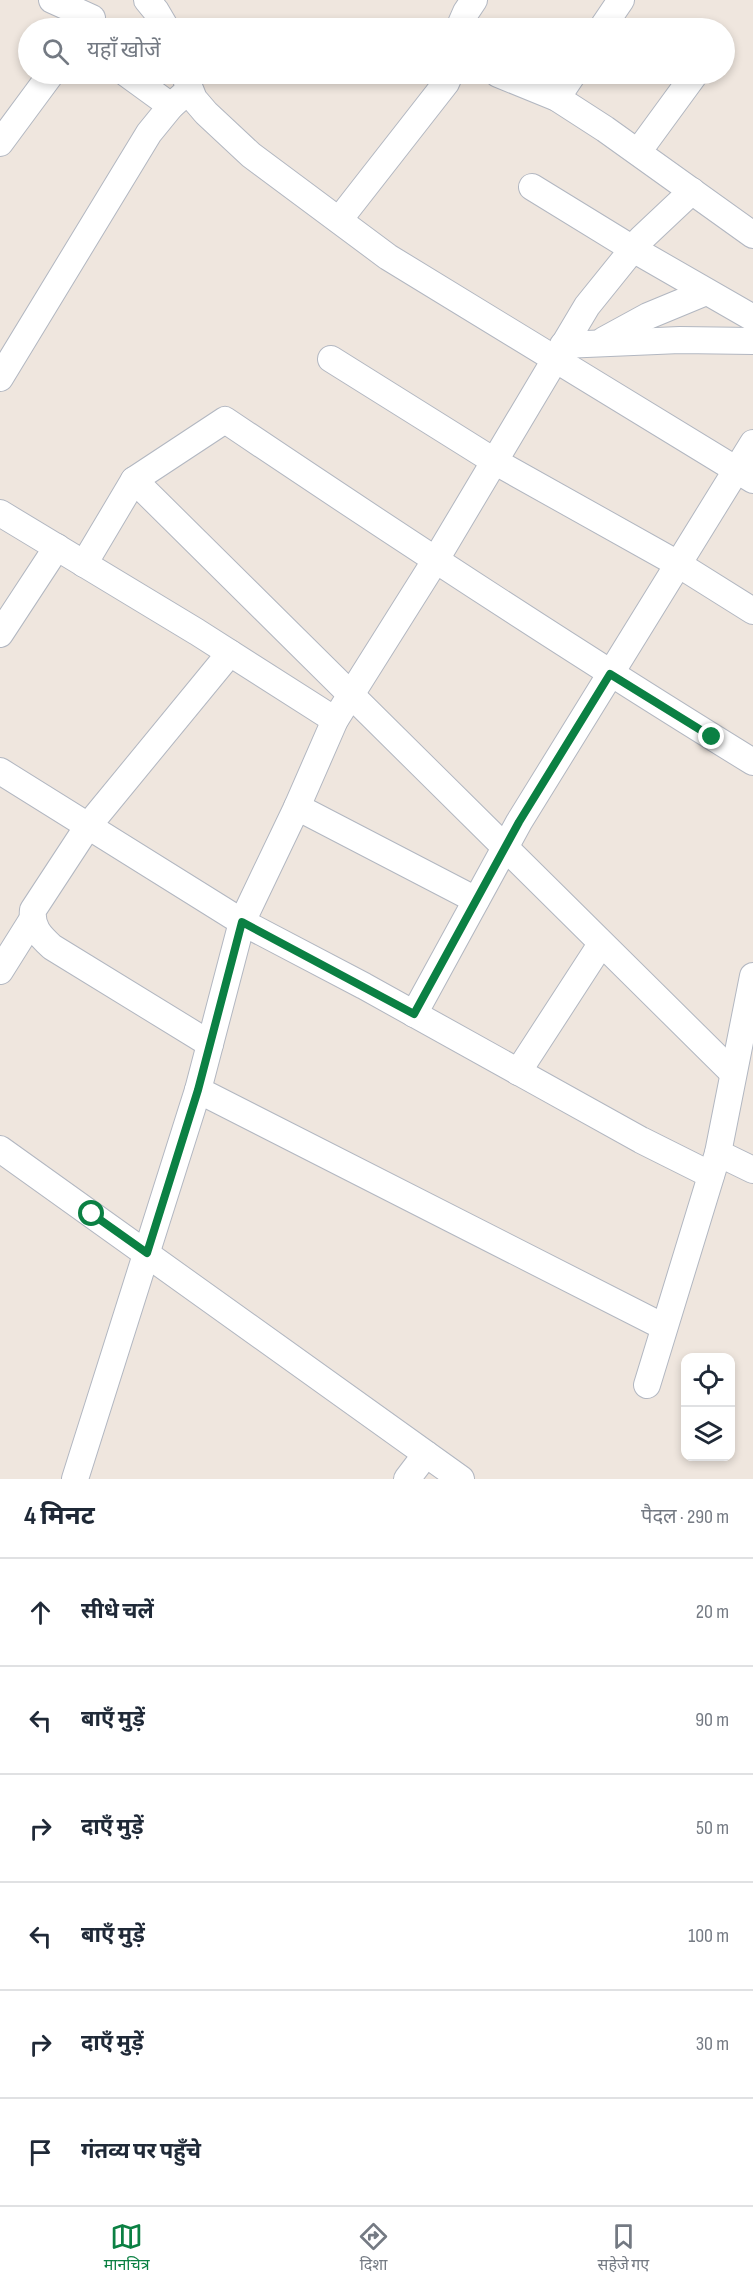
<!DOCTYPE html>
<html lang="hi">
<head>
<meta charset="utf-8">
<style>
	:root { --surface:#fff; --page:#f6f6f7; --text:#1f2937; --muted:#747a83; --line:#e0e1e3; --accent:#0b8043 }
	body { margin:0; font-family:"Sofia Sans Condensed","Noto Sans Devanagari",sans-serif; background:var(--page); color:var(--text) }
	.controls { position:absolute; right:18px; bottom:18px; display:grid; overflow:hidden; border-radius:12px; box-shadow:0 3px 9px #0003 }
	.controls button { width:54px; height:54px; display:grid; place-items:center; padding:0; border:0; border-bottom:2px solid var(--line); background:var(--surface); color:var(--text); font:30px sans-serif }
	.stop { position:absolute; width:18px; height:18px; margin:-14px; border:4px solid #0b8043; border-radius:50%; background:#fff }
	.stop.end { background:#0b8043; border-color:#fff; box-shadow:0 2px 6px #0008 }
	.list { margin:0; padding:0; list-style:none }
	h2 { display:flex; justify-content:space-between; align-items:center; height:78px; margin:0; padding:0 24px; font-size:26px }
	h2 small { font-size:20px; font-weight:400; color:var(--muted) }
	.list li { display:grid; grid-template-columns:39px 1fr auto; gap:18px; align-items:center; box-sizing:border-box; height:108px; padding:0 24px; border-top:2px solid var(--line) }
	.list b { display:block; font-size:22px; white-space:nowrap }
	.list em { font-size:20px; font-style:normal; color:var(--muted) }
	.icon { flex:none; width:33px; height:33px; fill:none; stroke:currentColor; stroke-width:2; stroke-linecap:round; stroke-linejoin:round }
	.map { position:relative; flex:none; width:753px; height:1479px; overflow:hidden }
	.search { position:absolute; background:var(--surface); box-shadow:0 3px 9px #0003; left:18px; right:18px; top:18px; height:66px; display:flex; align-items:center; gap:15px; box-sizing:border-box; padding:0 21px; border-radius:33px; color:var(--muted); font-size:22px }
	.sheet { height:726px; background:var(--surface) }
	nav { display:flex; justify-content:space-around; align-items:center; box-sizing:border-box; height:84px; border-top:2px solid var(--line); background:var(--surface); font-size:16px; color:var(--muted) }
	nav a { display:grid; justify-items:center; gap:3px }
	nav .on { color:var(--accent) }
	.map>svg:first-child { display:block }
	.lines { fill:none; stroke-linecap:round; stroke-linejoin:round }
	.minor-casing { stroke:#b2b7c1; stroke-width:28 }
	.minor { stroke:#fff; stroke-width:26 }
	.route { stroke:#0b8043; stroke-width:8 }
</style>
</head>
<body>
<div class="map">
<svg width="753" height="1479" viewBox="0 0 753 1479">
	<rect width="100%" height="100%" fill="#efe6de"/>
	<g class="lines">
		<defs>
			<g id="minor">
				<path d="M52,0L92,18"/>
				<path d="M147,0L156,11L166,28"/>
				<path d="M459,28L466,12L474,0"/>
				<path d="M602,28L621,0"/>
				<path d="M127,74L171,106"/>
				<path d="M184,74L194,99L206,113L251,155L388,257L753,480"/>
				<path d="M498,74L557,98L605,129L753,235"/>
				<path d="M557,98L573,74"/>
				<path d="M0,143L51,74"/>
				<path d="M638,152L695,74"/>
				<path d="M532,187L633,249L753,318"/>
				<path d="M339,220L446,83L450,74"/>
				<path d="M604,340L648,316L706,292"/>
				<path d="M563,345L680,340L753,341"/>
				<path d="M331,359L494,461L678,564L753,611"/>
				<path d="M0,378L149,133L171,106L189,90"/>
				<path d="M134,480L733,1073"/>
				<path d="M0,513L197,632L335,720"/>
				<path d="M84,564L134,480L225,420C399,537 574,652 753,762"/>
				<path d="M0,634L57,547"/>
				<path d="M0,771L242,922L364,986L641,1140L711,1175"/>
				<path d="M297,807L476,900"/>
				<path d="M0,971L32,920"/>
				<path d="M414,1014L519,822L753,443"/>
				<path d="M210,1044L52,947C40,936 31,927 33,910L88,826L230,653"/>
				<path d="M518,1072L601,944"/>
				<path d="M198,1090L664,1327"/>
				<path d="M0,1149L461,1479"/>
				<path d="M718,1153L753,1170"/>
				<path d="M647,1385L718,1153L753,976"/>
				<path d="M75,1479L198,1090L242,922L297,807L335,720L435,561L587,306L641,239L692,191"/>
				<path d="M407,1479L426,1454"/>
			</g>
		</defs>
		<use href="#minor" class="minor-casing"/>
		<use href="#minor" class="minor"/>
	</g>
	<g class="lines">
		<path class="route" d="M92,1214L147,1253L198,1090L242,922L414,1014L519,822L610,674L712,737"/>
	</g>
</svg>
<div class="controls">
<button><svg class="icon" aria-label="locate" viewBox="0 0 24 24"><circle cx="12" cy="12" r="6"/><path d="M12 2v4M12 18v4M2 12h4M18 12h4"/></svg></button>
<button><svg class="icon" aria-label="layers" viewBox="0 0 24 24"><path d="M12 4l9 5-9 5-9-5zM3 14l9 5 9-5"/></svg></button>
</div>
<div class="stop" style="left:92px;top:1214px"></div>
<div class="stop end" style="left:712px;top:737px"></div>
<div class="search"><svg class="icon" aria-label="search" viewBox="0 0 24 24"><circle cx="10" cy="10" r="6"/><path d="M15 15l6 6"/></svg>यहाँ खोजें</div>
</div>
<section class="sheet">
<h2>4 मिनट<small>पैदल · 290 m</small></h2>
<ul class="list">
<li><svg class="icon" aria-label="ahead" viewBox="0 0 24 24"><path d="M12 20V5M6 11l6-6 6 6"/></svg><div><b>सीधे चलें</b></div><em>20 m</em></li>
<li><svg class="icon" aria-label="left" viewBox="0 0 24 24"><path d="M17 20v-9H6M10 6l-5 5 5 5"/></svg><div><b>बाएँ मुड़ें</b></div><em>90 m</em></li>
<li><svg class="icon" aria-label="right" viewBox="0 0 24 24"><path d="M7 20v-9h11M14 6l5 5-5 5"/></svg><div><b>दाएँ मुड़ें</b></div><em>50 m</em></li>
<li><svg class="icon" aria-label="left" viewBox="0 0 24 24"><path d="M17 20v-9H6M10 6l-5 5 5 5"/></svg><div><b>बाएँ मुड़ें</b></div><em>100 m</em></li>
<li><svg class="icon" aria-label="right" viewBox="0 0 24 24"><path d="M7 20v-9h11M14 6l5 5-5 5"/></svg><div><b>दाएँ मुड़ें</b></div><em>30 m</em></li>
<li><svg class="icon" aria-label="arrive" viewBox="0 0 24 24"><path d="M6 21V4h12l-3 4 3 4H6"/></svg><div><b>गंतव्य पर पहुँचे</b></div></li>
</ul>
</section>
<nav>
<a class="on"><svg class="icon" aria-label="map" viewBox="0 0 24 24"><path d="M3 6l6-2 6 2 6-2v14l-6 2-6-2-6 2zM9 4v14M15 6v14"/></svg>मानचित्र</a>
<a><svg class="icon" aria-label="directions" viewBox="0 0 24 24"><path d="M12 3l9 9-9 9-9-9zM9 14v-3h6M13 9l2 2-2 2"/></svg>दिशा</a>
<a><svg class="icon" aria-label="saved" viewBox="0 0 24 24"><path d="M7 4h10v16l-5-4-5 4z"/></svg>सहेजे गए</a>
</nav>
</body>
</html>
